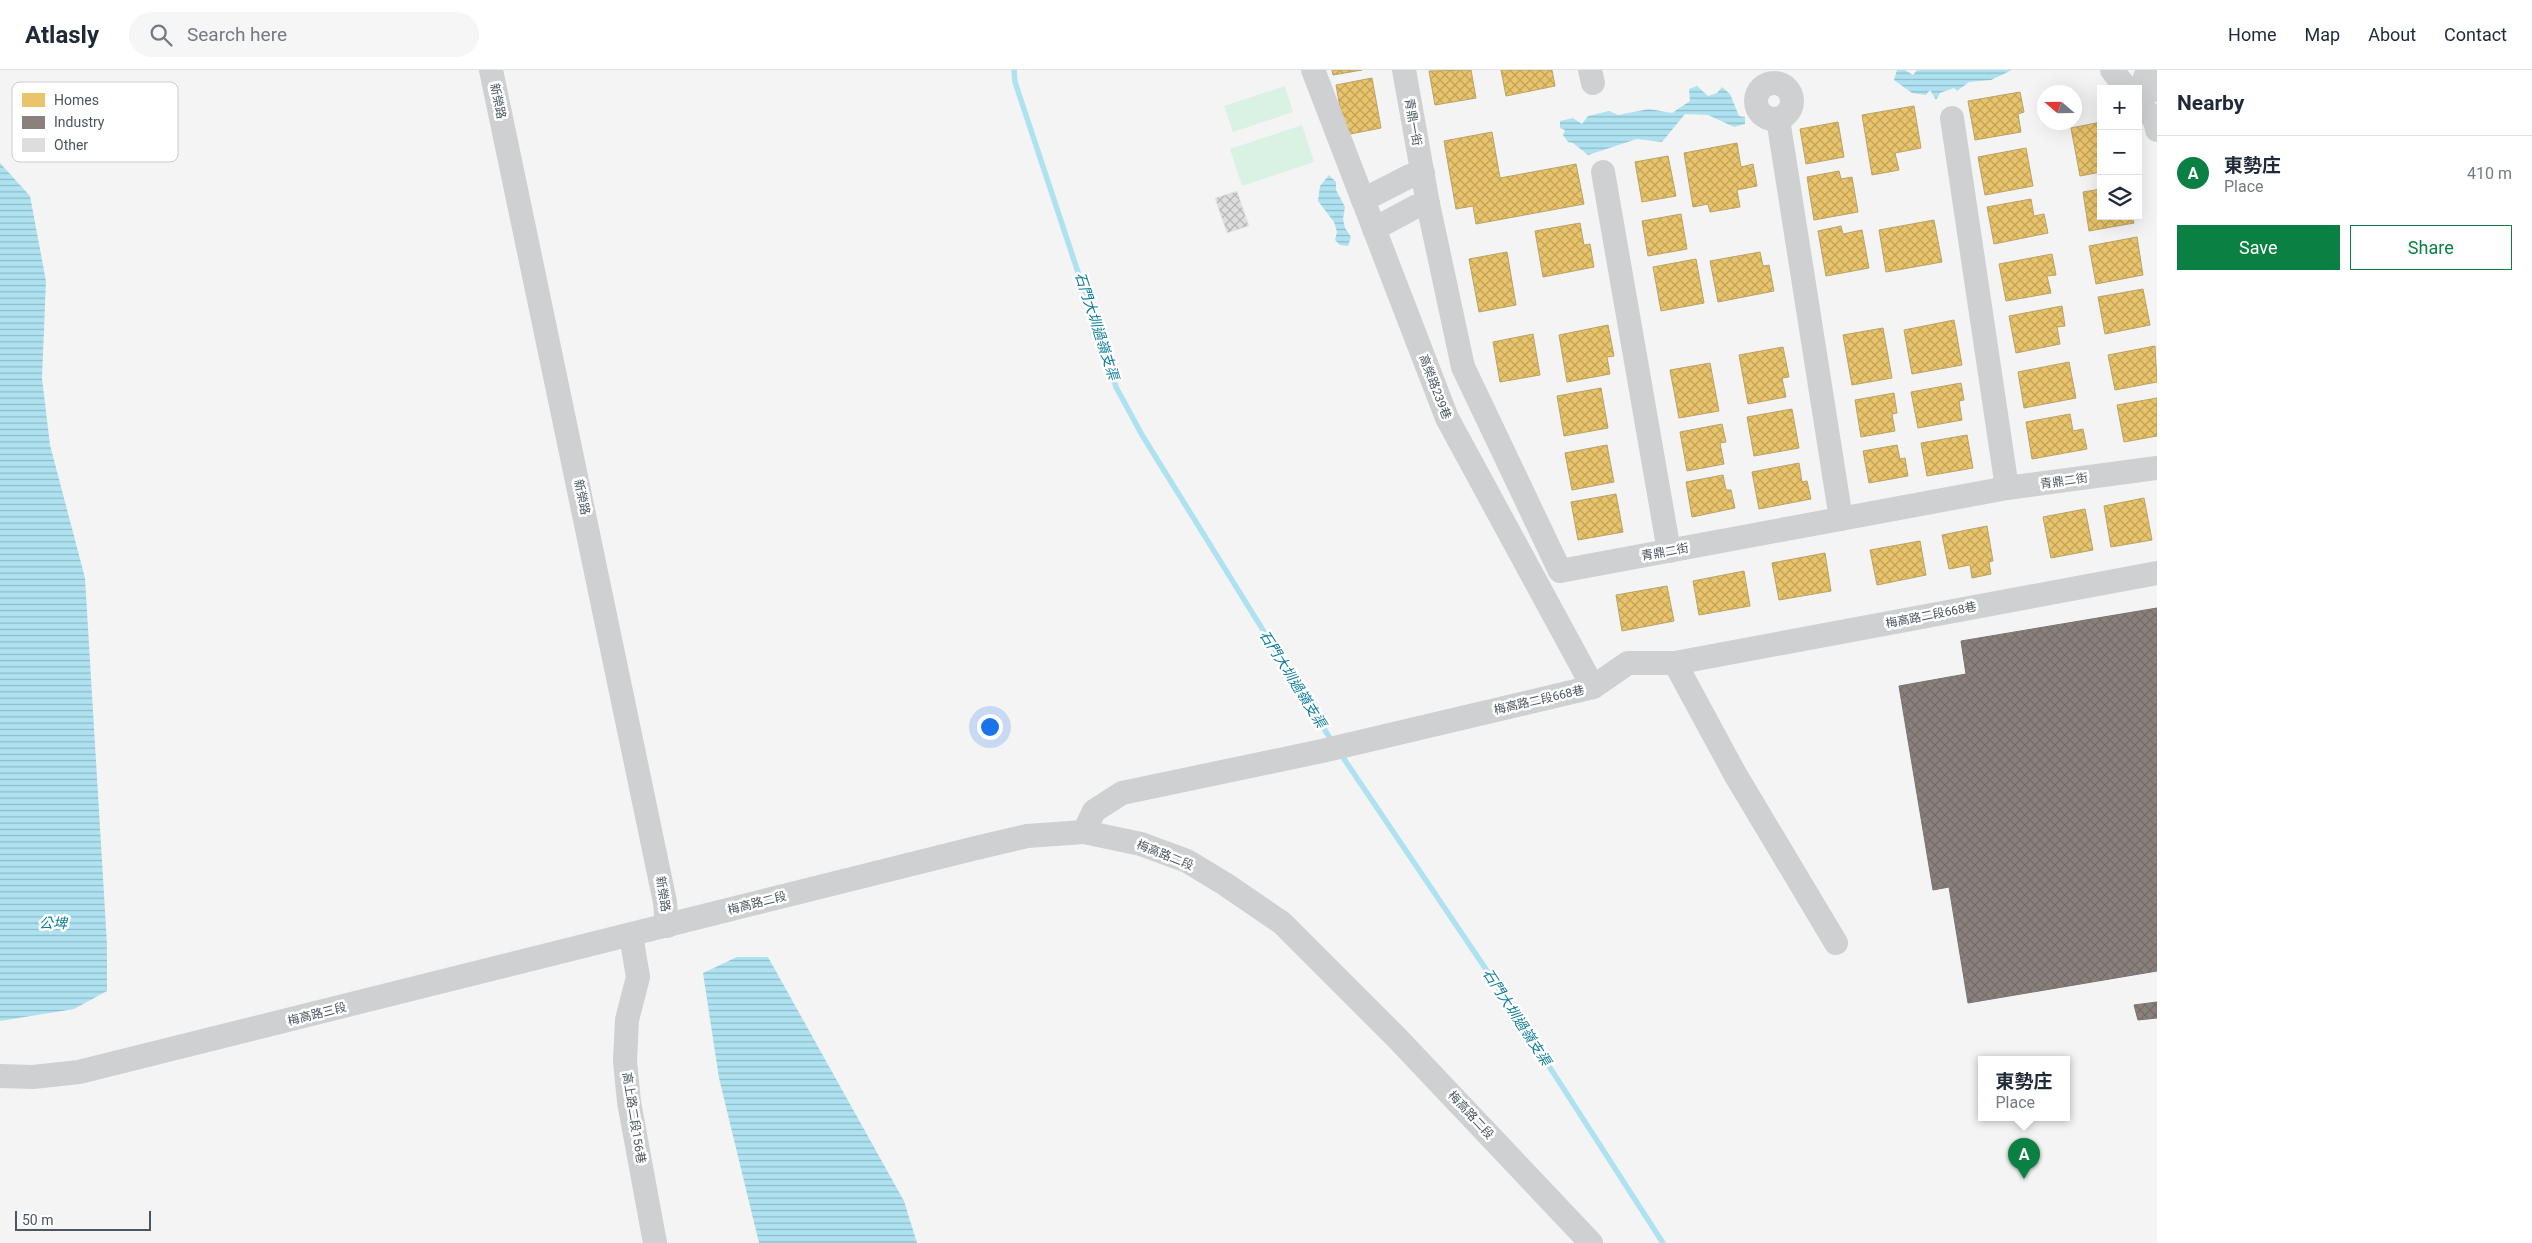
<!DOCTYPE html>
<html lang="en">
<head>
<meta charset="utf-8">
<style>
	:root { --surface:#fff; --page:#f6f6f7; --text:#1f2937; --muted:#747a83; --line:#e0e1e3; --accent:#0b8043 }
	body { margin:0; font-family:Roboto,"Noto Sans TC",sans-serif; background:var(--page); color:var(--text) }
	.controls { position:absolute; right:15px; top:15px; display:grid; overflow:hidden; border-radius:0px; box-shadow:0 5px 20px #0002 }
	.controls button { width:45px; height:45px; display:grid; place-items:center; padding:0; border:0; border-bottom:1px solid var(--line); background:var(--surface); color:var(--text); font:25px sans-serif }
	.compass { position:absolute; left:2037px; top:15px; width:45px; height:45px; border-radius:50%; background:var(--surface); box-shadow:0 5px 20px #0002; rotate:290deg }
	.scale { position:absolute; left:15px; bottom:12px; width:136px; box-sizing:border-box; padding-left:5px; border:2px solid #4a5661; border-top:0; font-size:14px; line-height:18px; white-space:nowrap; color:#4a5661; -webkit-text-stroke:4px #fff; paint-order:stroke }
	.you { position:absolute; left:989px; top:656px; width:18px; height:18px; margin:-12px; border:4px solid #fff; border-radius:50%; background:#1a73e8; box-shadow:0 0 0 8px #1a73e833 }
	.badge { display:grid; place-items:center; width:32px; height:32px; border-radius:50%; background:var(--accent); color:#fff; font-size:16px; font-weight:700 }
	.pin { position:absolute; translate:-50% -41px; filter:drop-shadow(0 1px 2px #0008) }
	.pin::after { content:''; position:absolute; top:26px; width:18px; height:15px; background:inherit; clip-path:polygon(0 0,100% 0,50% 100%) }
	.popup { position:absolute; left:1978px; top:986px; width:92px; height:65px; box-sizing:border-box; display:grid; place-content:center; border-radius:0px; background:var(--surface); filter:drop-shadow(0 1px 4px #0005); font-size:16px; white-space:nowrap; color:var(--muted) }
	.popup b { font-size:19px; color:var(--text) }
	.popup::after { content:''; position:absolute; left:50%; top:100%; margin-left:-10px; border:10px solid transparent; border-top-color:var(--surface) }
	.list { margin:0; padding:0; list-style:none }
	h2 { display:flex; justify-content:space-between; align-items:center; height:65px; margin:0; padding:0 20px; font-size:21px }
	h2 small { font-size:16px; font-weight:400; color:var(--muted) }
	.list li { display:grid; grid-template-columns:32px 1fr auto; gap:15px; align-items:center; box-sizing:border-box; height:75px; padding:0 20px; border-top:1px solid var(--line) }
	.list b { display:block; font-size:19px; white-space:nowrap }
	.list p { margin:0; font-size:16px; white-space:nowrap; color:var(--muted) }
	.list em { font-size:16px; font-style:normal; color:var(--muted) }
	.actions { display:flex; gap:10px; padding:15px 20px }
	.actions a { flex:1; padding:11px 0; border:1px solid var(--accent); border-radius:0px; text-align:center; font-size:18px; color:var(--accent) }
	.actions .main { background:var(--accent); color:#fff }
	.icon { flex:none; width:28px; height:28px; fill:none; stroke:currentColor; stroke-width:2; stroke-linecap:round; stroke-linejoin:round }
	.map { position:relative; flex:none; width:2157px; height:1173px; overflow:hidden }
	header { display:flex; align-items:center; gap:30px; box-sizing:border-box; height:70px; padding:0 25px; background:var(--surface); border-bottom:1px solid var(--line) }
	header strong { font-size:24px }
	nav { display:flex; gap:28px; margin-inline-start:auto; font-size:18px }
	.search { width:350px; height:45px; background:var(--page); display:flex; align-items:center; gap:12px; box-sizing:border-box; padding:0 18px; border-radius:28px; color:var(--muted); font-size:19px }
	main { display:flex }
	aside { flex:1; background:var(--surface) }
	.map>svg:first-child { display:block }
	.green { fill:#d9f2e3 }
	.water { fill:url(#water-rules) }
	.homes { fill:url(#homes-cross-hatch); stroke:#b9a367 }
	.industry { fill:url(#industry-cross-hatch); stroke:#777474 }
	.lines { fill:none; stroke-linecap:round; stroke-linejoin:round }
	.stream { stroke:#aee2f0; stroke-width:5.5 }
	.building { fill:url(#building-cross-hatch); stroke:#e5e6e7 }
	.minor { stroke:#ced0d2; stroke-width:24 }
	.labels { text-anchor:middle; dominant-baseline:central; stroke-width:5; stroke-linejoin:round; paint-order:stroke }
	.street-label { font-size:12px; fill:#4a5661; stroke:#fff }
	.water-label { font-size:14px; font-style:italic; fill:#0c7c9b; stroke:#fff }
	.key { fill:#fff; stroke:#c9ccd0; stroke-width:1 }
	.key-label { font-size:14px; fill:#4a5661 }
</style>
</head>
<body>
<header>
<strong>Atlasly</strong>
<div class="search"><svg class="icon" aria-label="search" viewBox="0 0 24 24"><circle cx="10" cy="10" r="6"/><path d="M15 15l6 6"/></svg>Search here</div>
<nav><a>Home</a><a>Map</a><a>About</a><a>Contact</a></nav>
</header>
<main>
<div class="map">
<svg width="2157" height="1173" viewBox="0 0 2157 1173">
	<defs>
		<pattern id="water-rules" width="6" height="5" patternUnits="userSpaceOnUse" patternTransform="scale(1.25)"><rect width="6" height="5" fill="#aee2f0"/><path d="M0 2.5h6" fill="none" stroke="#90bac6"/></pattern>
		<pattern id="homes-cross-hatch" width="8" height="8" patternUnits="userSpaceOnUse" patternTransform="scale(1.25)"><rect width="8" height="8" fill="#e9c46a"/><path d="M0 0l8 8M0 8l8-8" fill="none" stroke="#bfa25b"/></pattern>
		<pattern id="industry-cross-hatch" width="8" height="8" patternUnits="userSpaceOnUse" patternTransform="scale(1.25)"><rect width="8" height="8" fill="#8a817c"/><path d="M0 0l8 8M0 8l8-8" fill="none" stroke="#736c69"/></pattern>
		<pattern id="building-cross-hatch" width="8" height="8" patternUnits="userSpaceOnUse" patternTransform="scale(1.25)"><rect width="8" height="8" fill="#ddddde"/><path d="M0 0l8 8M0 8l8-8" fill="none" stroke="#b5b6b7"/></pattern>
	</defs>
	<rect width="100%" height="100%" fill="#f4f4f4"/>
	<g class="green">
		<path d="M1285,16L1293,42L1233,62L1224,36Z"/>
		<path d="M1302,55L1314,92L1242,116L1230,79Z"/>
	</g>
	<g class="water">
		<path d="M1897,0H1905L1913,5L1917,0H2012L1991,10L1969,12L1957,21L1954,18L1940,23L1936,30L1930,20L1926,25L1912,23L1894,10Z"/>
		<path d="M1697,16L1708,26L1717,23L1722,17L1730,24L1739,46L1745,47V54L1734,57L1708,45L1685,44L1662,72L1637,69L1588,85L1573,73L1568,72L1563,65L1565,60L1560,58V51L1573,48L1582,54L1588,46L1609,41L1618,45L1649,39L1672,43L1690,31L1689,19Z"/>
		<path d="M0,93L30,126L46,211L42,308L50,375L85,508L107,874V921L74,939L0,951Z"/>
		<path d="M1329,105L1336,112V120L1345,137L1343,149L1345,158L1351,167L1348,176L1340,175L1335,170L1337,162L1334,152L1318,131L1320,116Z"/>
		<path d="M737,887H768L904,1131L917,1173H759L719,1008L703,903Z"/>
	</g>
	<g class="homes">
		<path d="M1332,0H1362L1333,5Z"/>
		<path d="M1471,0L1476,28L1435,35L1429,1Z"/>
		<path d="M1501,0H1552L1555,16L1506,26Z"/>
		<path d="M1372,8L1381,58L1345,65L1336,15Z"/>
		<path d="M2020,22L2024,42L2018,44L2021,62L1975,70L1968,31Z"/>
		<path d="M1914,36L1921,78L1895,83L1899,100L1872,105L1862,45Z"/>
		<path d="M1838,52L1844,87L1806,94L1800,59Z"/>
		<path d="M2101,52V102L2080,106L2071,58Z"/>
		<path d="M1492,62L1500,108L1576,94L1584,134L1476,154L1473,136L1456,139L1444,71Z"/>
		<path d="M1737,73L1741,97L1753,94L1757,116L1737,120L1740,137L1710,142L1708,134L1693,137L1684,83Z"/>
		<path d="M2026,78L2033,116L1985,125L1978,87Z"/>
		<path d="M1668,86L1676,126L1642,132L1635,92Z"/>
		<path d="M1839,101L1841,109L1852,107L1858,142L1814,150L1807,107Z"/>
		<path d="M2101,119V146H2132L2134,153L2089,161L2083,122Z"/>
		<path d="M2031,129L2034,146L2044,144L2048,163L1994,174L1987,137Z"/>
		<path d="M1681,144L1687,179L1648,186L1642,151Z"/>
		<path d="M1934,150L1942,192L1886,202L1879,160Z"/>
		<path d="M1580,153L1584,175L1590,174L1594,197L1543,207L1535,161Z"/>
		<path d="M1841,156L1843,164L1862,160L1869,198L1826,206L1818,161Z"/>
		<path d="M2137,167L2143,205L2096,214L2089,176Z"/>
		<path d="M1507,182L1516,235L1479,242L1469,189Z"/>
		<path d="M1760,182L1763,196L1769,195L1774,221L1718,232L1710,191Z"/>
		<path d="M2052,184L2056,205L2047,206L2051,223L2006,231L1999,194Z"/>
		<path d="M1696,189L1704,233L1661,241L1653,197Z"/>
		<path d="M2143,219L2150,255L2105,264L2098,227Z"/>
		<path d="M2062,236L2065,256L2057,257L2060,274L2016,283L2009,246Z"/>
		<path d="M1954,250L1962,295L1912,304L1904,260Z"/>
		<path d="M1608,255L1614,286L1607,287L1610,304L1567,312L1559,265Z"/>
		<path d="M1883,258L1892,308L1852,315L1843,265Z"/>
		<path d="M1533,264L1540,305L1500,312L1493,272Z"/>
		<path d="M2155,276L2157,312L2115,320L2108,285Z"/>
		<path d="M1783,277L1789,307L1782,308L1786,327L1748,334L1739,285Z"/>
		<path d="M2069,292L2076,328L2024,338L2018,302Z"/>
		<path d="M1710,293L1719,341L1679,348L1670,300Z"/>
		<path d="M1961,313L1964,330L1959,331L1962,350L1918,358L1911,322Z"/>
		<path d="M1601,318L1608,358L1564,366L1557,326Z"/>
		<path d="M1894,323L1897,343L1892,344L1895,361L1861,367L1855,330Z"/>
		<path d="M2157,328V366L2124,372L2117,335Z"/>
		<path d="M1792,339L1799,378L1754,386L1747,347Z"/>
		<path d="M2070,344L2073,361L2083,359L2087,379L2032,389L2026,352Z"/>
		<path d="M1722,354L1726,372L1720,373L1724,394L1687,401L1680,362Z"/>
		<path d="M1967,365L1973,398L1927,406L1921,373Z"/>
		<path d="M1607,375L1614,412L1572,420L1565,383Z"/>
		<path d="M1897,375L1900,389L1905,388L1908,406L1869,413L1863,381Z"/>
		<path d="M1799,393L1802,412L1807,411L1811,429L1759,439L1752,402Z"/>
		<path d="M1723,405L1726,420H1731L1735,438L1692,447L1686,412Z"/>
		<path d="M1616,424L1623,462L1578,470L1571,432Z"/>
		<path d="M2144,428L2152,470L2111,477L2104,436Z"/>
		<path d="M2085,439L2093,480L2051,488L2043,447Z"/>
		<path d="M1987,456L1993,491L1989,492L1991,504L1972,508L1970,495L1949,499L1942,465Z"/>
		<path d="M1920,471L1926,505L1877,515L1870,480Z"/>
		<path d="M1825,483L1831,521L1779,530L1772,493Z"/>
		<path d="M1744,501L1750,536L1699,545L1693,511Z"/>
		<path d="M1667,516L1674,551L1622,561L1616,525Z"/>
	</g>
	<g class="industry">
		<path d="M2157,538V901L1968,933L1949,817L1933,820L1899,616L1966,604L1961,571Z"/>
		<path d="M2157,932V948L2138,950L2134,935Z"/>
	</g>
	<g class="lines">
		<g class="stream">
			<path d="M1014,0L1015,12L1116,317L1142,365L1333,673"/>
			<path d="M1340,683L1500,920L1663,1173"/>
		</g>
	</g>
	<path class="building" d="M1237,121L1249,156L1227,163L1215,128Z"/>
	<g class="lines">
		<g class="minor">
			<path d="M491,0L665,832L667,856"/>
			<path d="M1313,0L1447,348L1593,617"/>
			<path d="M1404,0L1428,134L1463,297L1560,501L2007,418L2157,398"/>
			<path d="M1590,0L1593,13"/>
			<path d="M2112,0L2127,19"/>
			<path d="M2148,0L2145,7L2157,20"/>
			<circle cx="1774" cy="31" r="18"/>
			<path d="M2138,32L2155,50L2157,60"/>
			<path d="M1952,48L2007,418"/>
			<path d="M1778,49L1841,449"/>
			<path d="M1603,102L1669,481"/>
			<path d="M1363,130L1410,106L1423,103"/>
			<path d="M1374,159L1415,137L1428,134"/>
			<path d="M1675,593L1735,704L1836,873"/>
			<path d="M1084,762L1094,741L1122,723L1322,681L1593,617L1628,593H1675L2157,503"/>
			<path d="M631,865L638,907L627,950L625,991L629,1032L655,1173"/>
			<path d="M0,1006L33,1007L79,1002L976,778L1027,766L1084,762L1141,774L1187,791L1225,814L1282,853L1397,968L1591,1173"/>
		</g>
	</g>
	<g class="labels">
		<g class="street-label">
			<text transform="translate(498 31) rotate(78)">新榮路</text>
			<text transform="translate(1413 52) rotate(80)">青鼎一街</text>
			<text transform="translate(1435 317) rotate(69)">高榮路239巷</text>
			<text transform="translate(2064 411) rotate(-8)">青鼎二街</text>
			<text transform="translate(582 427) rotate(78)">新榮路</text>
			<text transform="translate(1665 482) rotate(-10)">青鼎二街</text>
			<text transform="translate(1931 545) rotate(-11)">梅高路二段668巷</text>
			<text transform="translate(1539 630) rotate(-13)">梅高路二段668巷</text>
			<text transform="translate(1165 785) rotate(22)">梅高路二段</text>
			<text transform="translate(663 824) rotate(81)">新榮路</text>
			<text transform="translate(757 833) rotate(-14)">梅高路二段</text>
			<text transform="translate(317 944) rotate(-14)">梅高路三段</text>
			<text transform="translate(1471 1045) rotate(47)">梅高路二段</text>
			<text transform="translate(634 1048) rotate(81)">高上路二段156巷</text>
		</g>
		<g class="water-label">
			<text transform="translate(1097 256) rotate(72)">石門大圳過嶺支渠</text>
			<text transform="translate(1293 609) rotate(58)">石門大圳過嶺支渠</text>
			<text x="53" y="853">公埤</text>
			<text transform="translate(1517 947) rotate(57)">石門大圳過嶺支渠</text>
		</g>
	</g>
	<rect x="12" y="12" width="166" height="80" rx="8" class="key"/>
	<rect x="22" y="23" width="23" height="14" fill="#e9c46a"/>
	<rect x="22" y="46" width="23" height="13" fill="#8a817c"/>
	<rect x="22" y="68" width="23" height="14" fill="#ddddde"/>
	<g class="key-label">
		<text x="54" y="35">Homes</text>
		<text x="54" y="57">Industry</text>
		<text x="54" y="80">Other</text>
	</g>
</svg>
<div class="controls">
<button>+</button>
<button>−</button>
<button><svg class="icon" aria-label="layers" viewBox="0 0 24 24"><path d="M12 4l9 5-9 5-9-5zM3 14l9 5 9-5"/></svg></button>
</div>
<svg class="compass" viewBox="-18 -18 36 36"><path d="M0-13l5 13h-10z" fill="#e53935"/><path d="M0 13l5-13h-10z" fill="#747a83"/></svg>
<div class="scale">50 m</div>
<div class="you"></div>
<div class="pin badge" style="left:2024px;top:1109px">A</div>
<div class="popup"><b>東勢庄</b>Place</div>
</div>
<aside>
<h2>Nearby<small></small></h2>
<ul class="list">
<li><span class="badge">A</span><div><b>東勢庄</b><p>Place</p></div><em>410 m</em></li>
</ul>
<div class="actions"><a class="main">Save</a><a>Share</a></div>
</aside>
</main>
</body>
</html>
